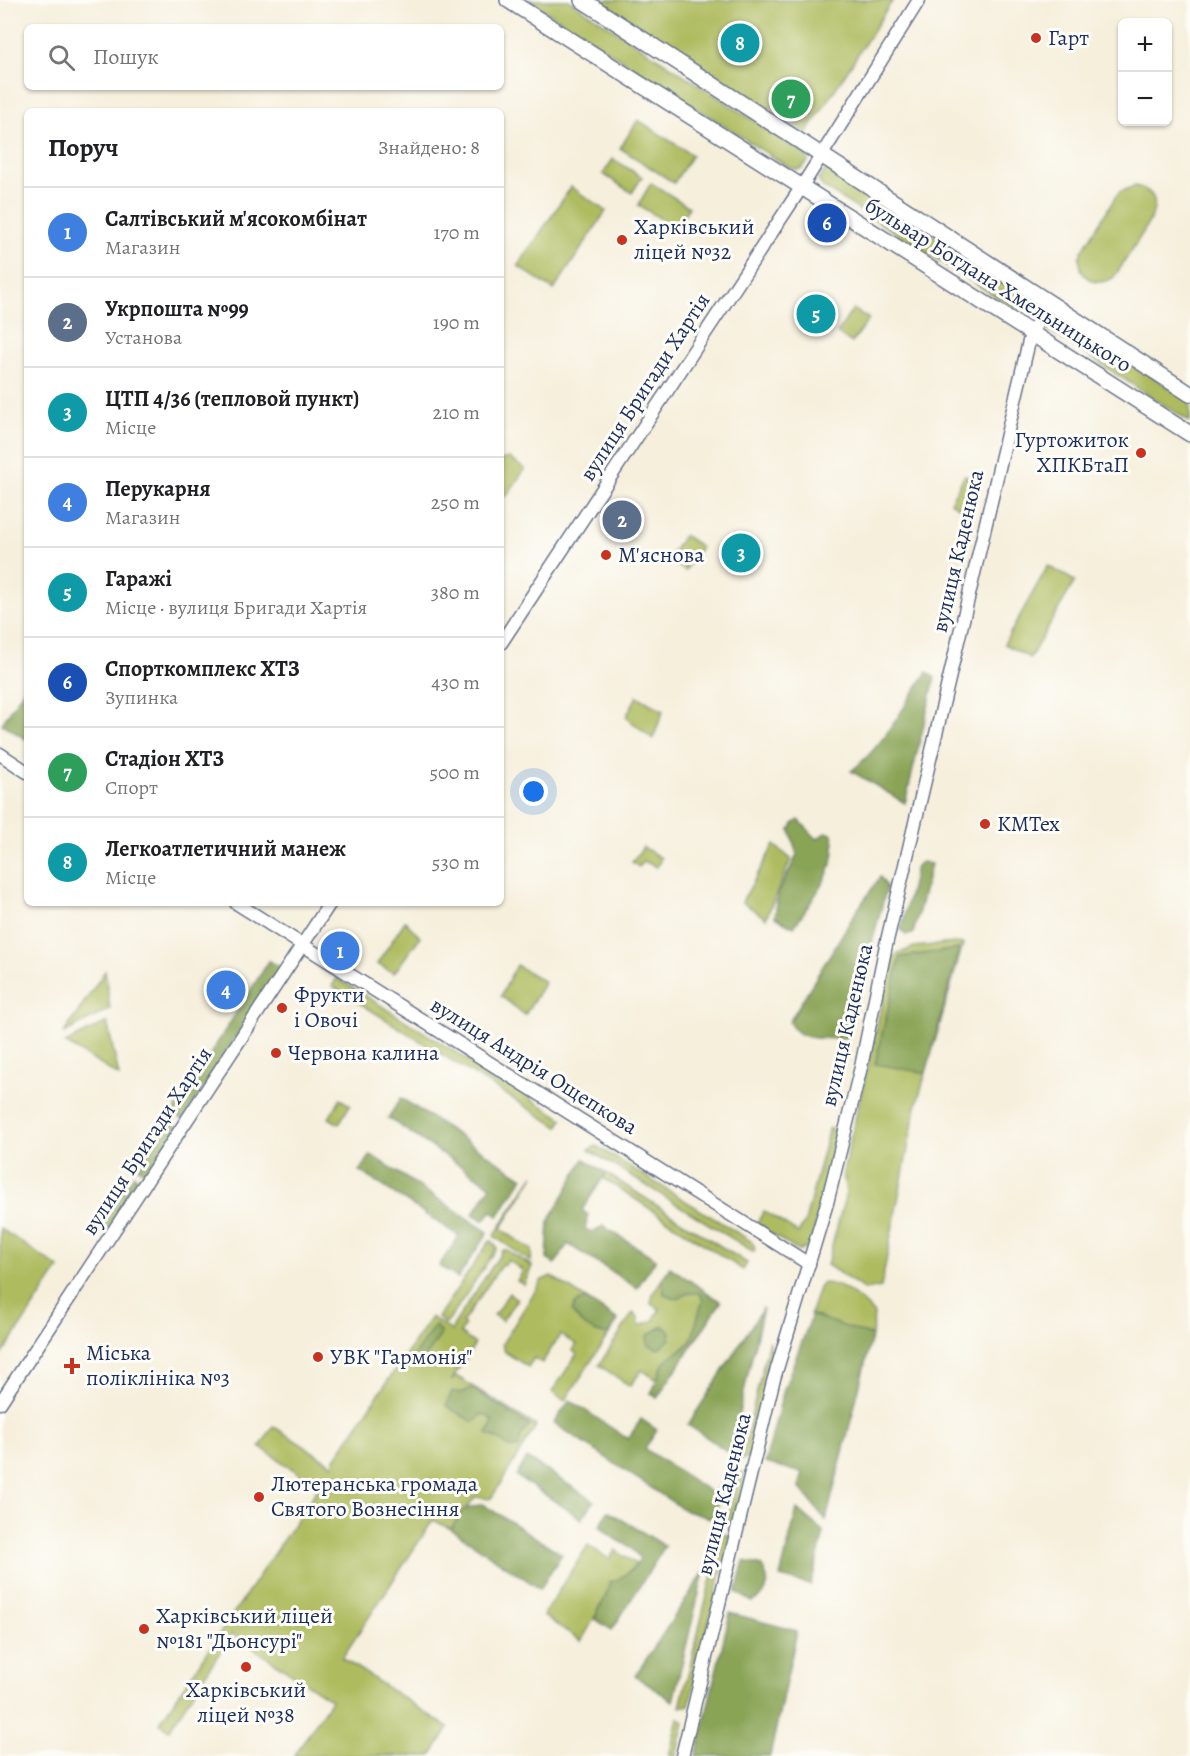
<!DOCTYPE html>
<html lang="uk">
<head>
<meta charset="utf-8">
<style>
	:root { --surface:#fff; --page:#f6f6f6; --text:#202124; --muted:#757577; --line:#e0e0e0; --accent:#c8321e }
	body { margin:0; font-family:Alegreya,serif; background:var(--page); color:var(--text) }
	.controls { position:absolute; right:18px; top:18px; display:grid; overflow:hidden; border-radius:9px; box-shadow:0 2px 4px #0004 }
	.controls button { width:54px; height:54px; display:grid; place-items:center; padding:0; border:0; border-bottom:2px solid var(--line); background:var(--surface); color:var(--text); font:30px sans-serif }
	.you { position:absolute; left:534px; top:792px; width:21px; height:21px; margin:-15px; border:4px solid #fff; border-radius:50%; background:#1a73e8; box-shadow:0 0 0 9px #1a73e833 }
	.badge { display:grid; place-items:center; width:39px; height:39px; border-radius:50%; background:var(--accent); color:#fff; font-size:20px; font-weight:700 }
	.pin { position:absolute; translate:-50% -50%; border:3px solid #fff; box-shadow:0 2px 6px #0006 }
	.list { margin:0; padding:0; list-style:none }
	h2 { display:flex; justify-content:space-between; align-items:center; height:78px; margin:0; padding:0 24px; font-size:26px }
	h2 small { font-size:20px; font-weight:400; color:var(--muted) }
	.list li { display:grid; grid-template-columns:39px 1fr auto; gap:18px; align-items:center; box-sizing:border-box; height:90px; padding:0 24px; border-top:2px solid var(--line) }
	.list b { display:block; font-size:22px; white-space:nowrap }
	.list p { margin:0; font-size:20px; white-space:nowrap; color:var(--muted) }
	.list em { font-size:20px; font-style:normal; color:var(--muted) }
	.icon { flex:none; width:33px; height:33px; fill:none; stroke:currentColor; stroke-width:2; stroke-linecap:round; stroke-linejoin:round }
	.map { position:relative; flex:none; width:1190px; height:1756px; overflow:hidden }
	.search { position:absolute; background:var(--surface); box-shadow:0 2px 4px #0004; left:24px; top:24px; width:480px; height:66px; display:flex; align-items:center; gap:15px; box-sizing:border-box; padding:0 21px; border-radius:9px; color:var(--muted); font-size:22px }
	.panel { position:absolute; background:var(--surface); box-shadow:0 2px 4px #0004; left:24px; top:108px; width:480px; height:798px; border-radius:9px }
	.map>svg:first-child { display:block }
	.green { fill:#aebc5f; stroke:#64765e; stroke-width:1.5 }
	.forest { fill:#8aa456; stroke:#526a5a; stroke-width:1.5 }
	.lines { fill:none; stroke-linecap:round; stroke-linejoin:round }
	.minor-casing { stroke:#68728a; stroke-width:15 }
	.major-casing { stroke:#68728a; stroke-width:18 }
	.minor { stroke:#fff; stroke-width:12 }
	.major { stroke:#fff; stroke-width:15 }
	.poi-dot { fill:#c8321e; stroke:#fdfcf7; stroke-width:2 }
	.labels { text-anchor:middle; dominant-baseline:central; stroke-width:6; stroke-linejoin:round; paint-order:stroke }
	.poi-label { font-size:22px; fill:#1b2f5e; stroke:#fdfcf7; text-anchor:start }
	.street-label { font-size:22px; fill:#1b2f5e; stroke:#fdfcf7 }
</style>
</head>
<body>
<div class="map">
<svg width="1190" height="1756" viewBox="0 0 1190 1756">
	<rect width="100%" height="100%" fill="#fdfcf7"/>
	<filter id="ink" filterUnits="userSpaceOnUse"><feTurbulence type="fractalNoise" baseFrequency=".0167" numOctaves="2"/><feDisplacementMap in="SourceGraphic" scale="12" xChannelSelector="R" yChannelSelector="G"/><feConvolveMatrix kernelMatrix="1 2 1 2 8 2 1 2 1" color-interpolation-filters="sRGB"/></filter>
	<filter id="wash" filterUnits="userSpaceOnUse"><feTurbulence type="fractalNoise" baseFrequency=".008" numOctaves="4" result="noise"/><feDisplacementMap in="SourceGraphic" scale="24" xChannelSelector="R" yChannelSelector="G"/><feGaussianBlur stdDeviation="1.35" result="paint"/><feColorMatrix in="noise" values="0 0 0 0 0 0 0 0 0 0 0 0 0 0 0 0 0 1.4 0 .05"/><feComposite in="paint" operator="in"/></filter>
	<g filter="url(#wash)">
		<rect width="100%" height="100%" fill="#f6efdc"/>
		<g class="green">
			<path d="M529,0H569L799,150L807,156L808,161C802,170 798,171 788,167Z"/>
			<path d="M598,0H893L807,133Z"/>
			<path d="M638,120L692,155L674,183L620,148Z"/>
			<path d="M613,159L642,177L632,193L603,174Z"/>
			<path d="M827,168H831L1028,296L1026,306L1021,308L1009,305L823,187L818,180Z"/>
			<path d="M651,183L689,207L676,228L638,205Z"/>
			<path d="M1135,186C1171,194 1148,224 1137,242C1129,254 1122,267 1113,278C1100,285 1090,283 1082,272L1079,258L1082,251L1116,196L1121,191Z"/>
			<path d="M571,187L606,211L554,290L518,266Z"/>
			<path d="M853,309L869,319L852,343L837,333Z"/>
			<path d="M1055,314L1190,401V422L1047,329L1048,321Z"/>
			<path d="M509,458L525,469L506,497L501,493V460Z"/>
			<path d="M965,475L978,483L964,510L950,502Z"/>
			<path d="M684,535L701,547L685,571L668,559Z"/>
			<path d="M1048,566L1075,581L1030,658L1004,644Z"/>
			<path d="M637,696L663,711L653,739L626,717Z"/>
			<path d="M774,845L791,859L766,918L742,902Z"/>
			<path d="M643,847L661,858L657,867L643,861L639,867L632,862Z"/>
			<path d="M405,921L420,937L394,973L377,964Z"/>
			<path d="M955,943L963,944L916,1107L881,1287L865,1290L827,1265L846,1193L843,1172L893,956L914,947Z"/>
			<path d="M516,965L545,982L525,1015L501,996Z"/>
			<path d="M105,971L110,1009L64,1033Z"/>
			<path d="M337,978L563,1119L558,1127L332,986Z"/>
			<path d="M107,1022L119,1076L65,1043Z"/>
			<path d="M340,1099L350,1105L339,1124L329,1118Z"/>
			<path d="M829,1128L836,1130L813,1235L809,1247L798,1251L756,1224L764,1211L798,1233L805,1222Z"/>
			<path d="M596,1146L751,1241L755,1247L754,1252L589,1150Z"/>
			<path d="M606,1173L747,1263L743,1270L603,1178Z"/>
			<path d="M534,1175L501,1229L532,1250L531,1262L494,1236Z"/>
			<path d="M0,1228L59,1268L0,1358Z"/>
			<path d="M492,1241L497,1248L447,1323H444L438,1317L489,1242Z"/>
			<path d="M503,1250H507L532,1266L524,1285L517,1281L523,1271L508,1260L505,1265L502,1264L462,1323L465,1325L460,1333L475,1344L451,1381L456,1376L536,1426L491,1499L475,1497L451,1529L433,1520L342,1658L449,1728L431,1756H294L331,1700L232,1634L169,1730L159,1723L319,1487L260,1447L273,1426L333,1465L334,1460L431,1317L452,1331L453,1326Z"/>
			<path d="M670,1267L721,1302L657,1398L651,1393L659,1381L642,1370L630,1386L599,1365L633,1313L638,1317L639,1326L653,1321L660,1309L651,1304L653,1293Z"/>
			<path d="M551,1276L618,1320L565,1401L552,1392L577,1354L572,1350L576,1344L560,1335L542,1363L534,1358L528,1367L505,1352L502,1344L542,1280Z"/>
			<path d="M823,1283C844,1283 861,1300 874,1314L872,1336L810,1315L819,1288Z"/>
			<path d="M509,1293L517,1299L502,1321L494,1315Z"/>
			<path d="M769,1340L772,1355L748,1458L741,1460Z"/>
			<path d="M739,1470L745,1474L734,1522L727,1524Z"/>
			<path d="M722,1533L730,1536L689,1705L680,1707Z"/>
			<path d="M588,1545L609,1559L615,1550L637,1565C606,1586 600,1611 581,1641L543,1615Z"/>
			<path d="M678,1717L684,1722L676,1756H669Z"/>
		</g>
		<g class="forest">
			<path d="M927,672L935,678L905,803L851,771C885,745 903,707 927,672Z"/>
			<path d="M27,684V719L24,724L27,727V740L2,724Z"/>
			<path d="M799,820L817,839L826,832L832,834C843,865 810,901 794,927L775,917L778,893L797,855L790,830L793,824Z"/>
			<path d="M922,862L931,864L913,934L906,935L901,930L916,866Z"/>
			<path d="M880,877L887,887L866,964L853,997L847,1039C826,1037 800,1044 789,1022L856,912Z"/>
			<path d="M959,949L926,1073L875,1064L900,957Z"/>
			<path d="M269,961L280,967L183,1120L173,1113Z"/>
			<path d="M401,1098L523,1178L498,1216L491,1211L484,1221L473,1214L491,1186L388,1118Z"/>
			<path d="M169,1121L178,1127L147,1174L138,1168Z"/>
			<path d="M371,1155L488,1232L458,1278L439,1266L459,1236L360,1171Z"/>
			<path d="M584,1159L606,1173L582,1210L588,1215L585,1229L593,1233L603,1226L656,1259L637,1288L568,1244L555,1264L547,1259L549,1221Z"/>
			<path d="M134,1175L143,1181L111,1229L102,1223Z"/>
			<path d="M670,1267L721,1302L657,1398L651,1393C658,1382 658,1372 664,1363C670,1355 683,1351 690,1342C694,1335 698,1312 703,1301L700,1293H688L678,1299L664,1294L662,1280Z"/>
			<path d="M585,1299L618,1320L609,1334C594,1335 579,1323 572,1311L576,1303Z"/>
			<path d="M763,1308L730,1453L688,1425Z"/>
			<path d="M812,1315L872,1336L826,1520L799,1487L803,1473L765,1463L784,1389Z"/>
			<path d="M435,1325L441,1334L422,1362L412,1358Z"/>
			<path d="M663,1326L671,1332L670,1339L658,1349L648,1345L647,1336Z"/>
			<path d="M472,1388L530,1426L522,1434L518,1448H509L502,1441L487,1434L493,1422L488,1416L481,1414L478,1419L473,1422L446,1406L452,1391L461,1393Z"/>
			<path d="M570,1400L628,1439L641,1419L657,1430L645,1449L713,1494L721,1483L723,1485L714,1519L686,1511L554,1423Z"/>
			<path d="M527,1458L594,1501L582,1519L516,1476Z"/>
			<path d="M482,1504L562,1554L540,1589L451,1529L463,1510Z"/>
			<path d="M797,1509L824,1532L811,1585L780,1577Z"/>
			<path d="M608,1511L665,1546L612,1630L595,1619C599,1606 609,1596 609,1582C621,1579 635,1570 640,1558L629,1546L615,1539L600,1526Z"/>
			<path d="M744,1561L762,1566C771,1583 770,1593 752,1602L736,1592Z"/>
			<path d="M704,1572L673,1701L635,1676Z"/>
			<path d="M730,1613L797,1631L770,1756H696Z"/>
		</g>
	</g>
	<g filter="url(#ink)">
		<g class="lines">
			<defs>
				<g id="minor">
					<path d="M501,643L799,191L919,0"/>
					<path d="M0,754L27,772"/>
					<path d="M236,903L809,1264"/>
					<path d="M0,1403L330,903"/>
					<path d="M682,1756L773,1382L827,1203L861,1067L886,945L1031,333L1049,303"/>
				</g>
				<g id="major">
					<path d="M508,0L1190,434"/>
					<path d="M582,0L1190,394"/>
				</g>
			</defs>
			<use href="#minor" class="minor-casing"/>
			<use href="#major" class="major-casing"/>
			<use href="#minor" class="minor"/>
			<use href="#major" class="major"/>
		</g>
	</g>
	<g class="poi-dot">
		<circle cx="1036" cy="38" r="6"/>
		<circle cx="622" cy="240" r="6"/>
		<circle cx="1141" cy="453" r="6"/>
		<circle cx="606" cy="555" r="6"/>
		<circle cx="985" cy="824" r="6"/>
		<circle cx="282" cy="1008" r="6"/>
		<circle cx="276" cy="1053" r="6"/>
		<circle cx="318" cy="1357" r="6"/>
		<path d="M69 1357h6v6h6v6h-6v6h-6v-6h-6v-6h6z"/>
		<circle cx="259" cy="1497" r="6"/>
		<circle cx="144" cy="1629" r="6"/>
		<circle cx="246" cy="1667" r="6"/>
	</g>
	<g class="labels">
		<g class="poi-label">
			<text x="1048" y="38">Гарт</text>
			<text x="634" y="227">Харківський<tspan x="634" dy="25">ліцей №32</tspan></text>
			<text x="1129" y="440" text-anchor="end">Гуртожиток<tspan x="1129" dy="25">ХПКБтаП</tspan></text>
			<text x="618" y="555">М'яснова</text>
			<text x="997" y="824">KMTex</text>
			<text x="294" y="995">Фрукти<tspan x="294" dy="25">і Овочі</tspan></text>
			<text x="288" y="1053">Червона калина</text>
			<text x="86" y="1353">Міська<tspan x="86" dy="25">поліклініка №3</tspan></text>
			<text x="330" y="1357">УВК "Гармонія"</text>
			<text x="271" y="1484">Лютеранська громада<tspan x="271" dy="25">Святого Вознесіння</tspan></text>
			<text x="156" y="1616">Харківський ліцей<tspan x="156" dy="25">№181 "Дьонсурі"</tspan></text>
			<text x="246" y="1690" text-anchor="middle">Харківський<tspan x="246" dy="25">ліцей №38</tspan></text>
		</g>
		<g class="street-label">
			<text transform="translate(998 285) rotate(32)">бульвар Богдана Хмельницького</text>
			<text transform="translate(645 387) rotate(-57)">вулиця Бригади Хартія</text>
			<text transform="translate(958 551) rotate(-77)">вулиця Каденюка</text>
			<text transform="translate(847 1025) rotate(-77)">вулиця Каденюка</text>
			<text transform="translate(534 1066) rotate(32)">вулиця Андрія Ощепкова</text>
			<text transform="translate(147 1141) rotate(-57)">вулиця Бригади Хартія</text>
			<text transform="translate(724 1494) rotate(-76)">вулиця Каденюка</text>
		</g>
	</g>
</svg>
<div class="controls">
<button>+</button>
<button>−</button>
</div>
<div class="you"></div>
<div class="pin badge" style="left:340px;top:951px;background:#3f7fe0">1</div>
<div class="pin badge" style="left:622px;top:520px;background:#5c6f8a">2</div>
<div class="pin badge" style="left:741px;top:553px;background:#0f9aa8">3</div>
<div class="pin badge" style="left:226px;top:990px;background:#3f7fe0">4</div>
<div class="pin badge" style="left:816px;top:314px;background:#0f9aa8">5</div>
<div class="pin badge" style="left:827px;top:223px;background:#1a4fb4">6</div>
<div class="pin badge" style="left:791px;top:99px;background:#2e9e5b">7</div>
<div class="pin badge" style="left:740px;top:43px;background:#0f9aa8">8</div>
<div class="search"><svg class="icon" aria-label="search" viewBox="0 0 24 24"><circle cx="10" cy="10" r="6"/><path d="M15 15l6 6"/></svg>Пошук</div>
<section class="panel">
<h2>Поруч<small>Знайдено: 8</small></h2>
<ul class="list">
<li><span class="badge" style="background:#3f7fe0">1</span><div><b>Салтівський м'ясокомбінат</b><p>Магазин</p></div><em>170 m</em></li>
<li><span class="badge" style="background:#5c6f8a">2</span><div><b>Укрпошта №99</b><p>Установа</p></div><em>190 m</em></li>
<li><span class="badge" style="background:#0f9aa8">3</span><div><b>ЦТП 4/36 (тепловой пункт)</b><p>Місце</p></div><em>210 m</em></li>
<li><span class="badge" style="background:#3f7fe0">4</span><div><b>Перукарня</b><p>Магазин</p></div><em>250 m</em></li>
<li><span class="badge" style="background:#0f9aa8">5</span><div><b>Гаражі</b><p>Місце · вулиця Бригади Хартія</p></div><em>380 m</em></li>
<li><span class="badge" style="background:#1a4fb4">6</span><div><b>Спорткомплекс ХТЗ</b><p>Зупинка</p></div><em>430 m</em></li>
<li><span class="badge" style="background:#2e9e5b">7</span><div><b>Стадіон ХТЗ</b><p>Спорт</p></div><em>500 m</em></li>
<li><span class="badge" style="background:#0f9aa8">8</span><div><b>Легкоатлетичний манеж</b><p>Місце</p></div><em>530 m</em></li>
</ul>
</section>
</div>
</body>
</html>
